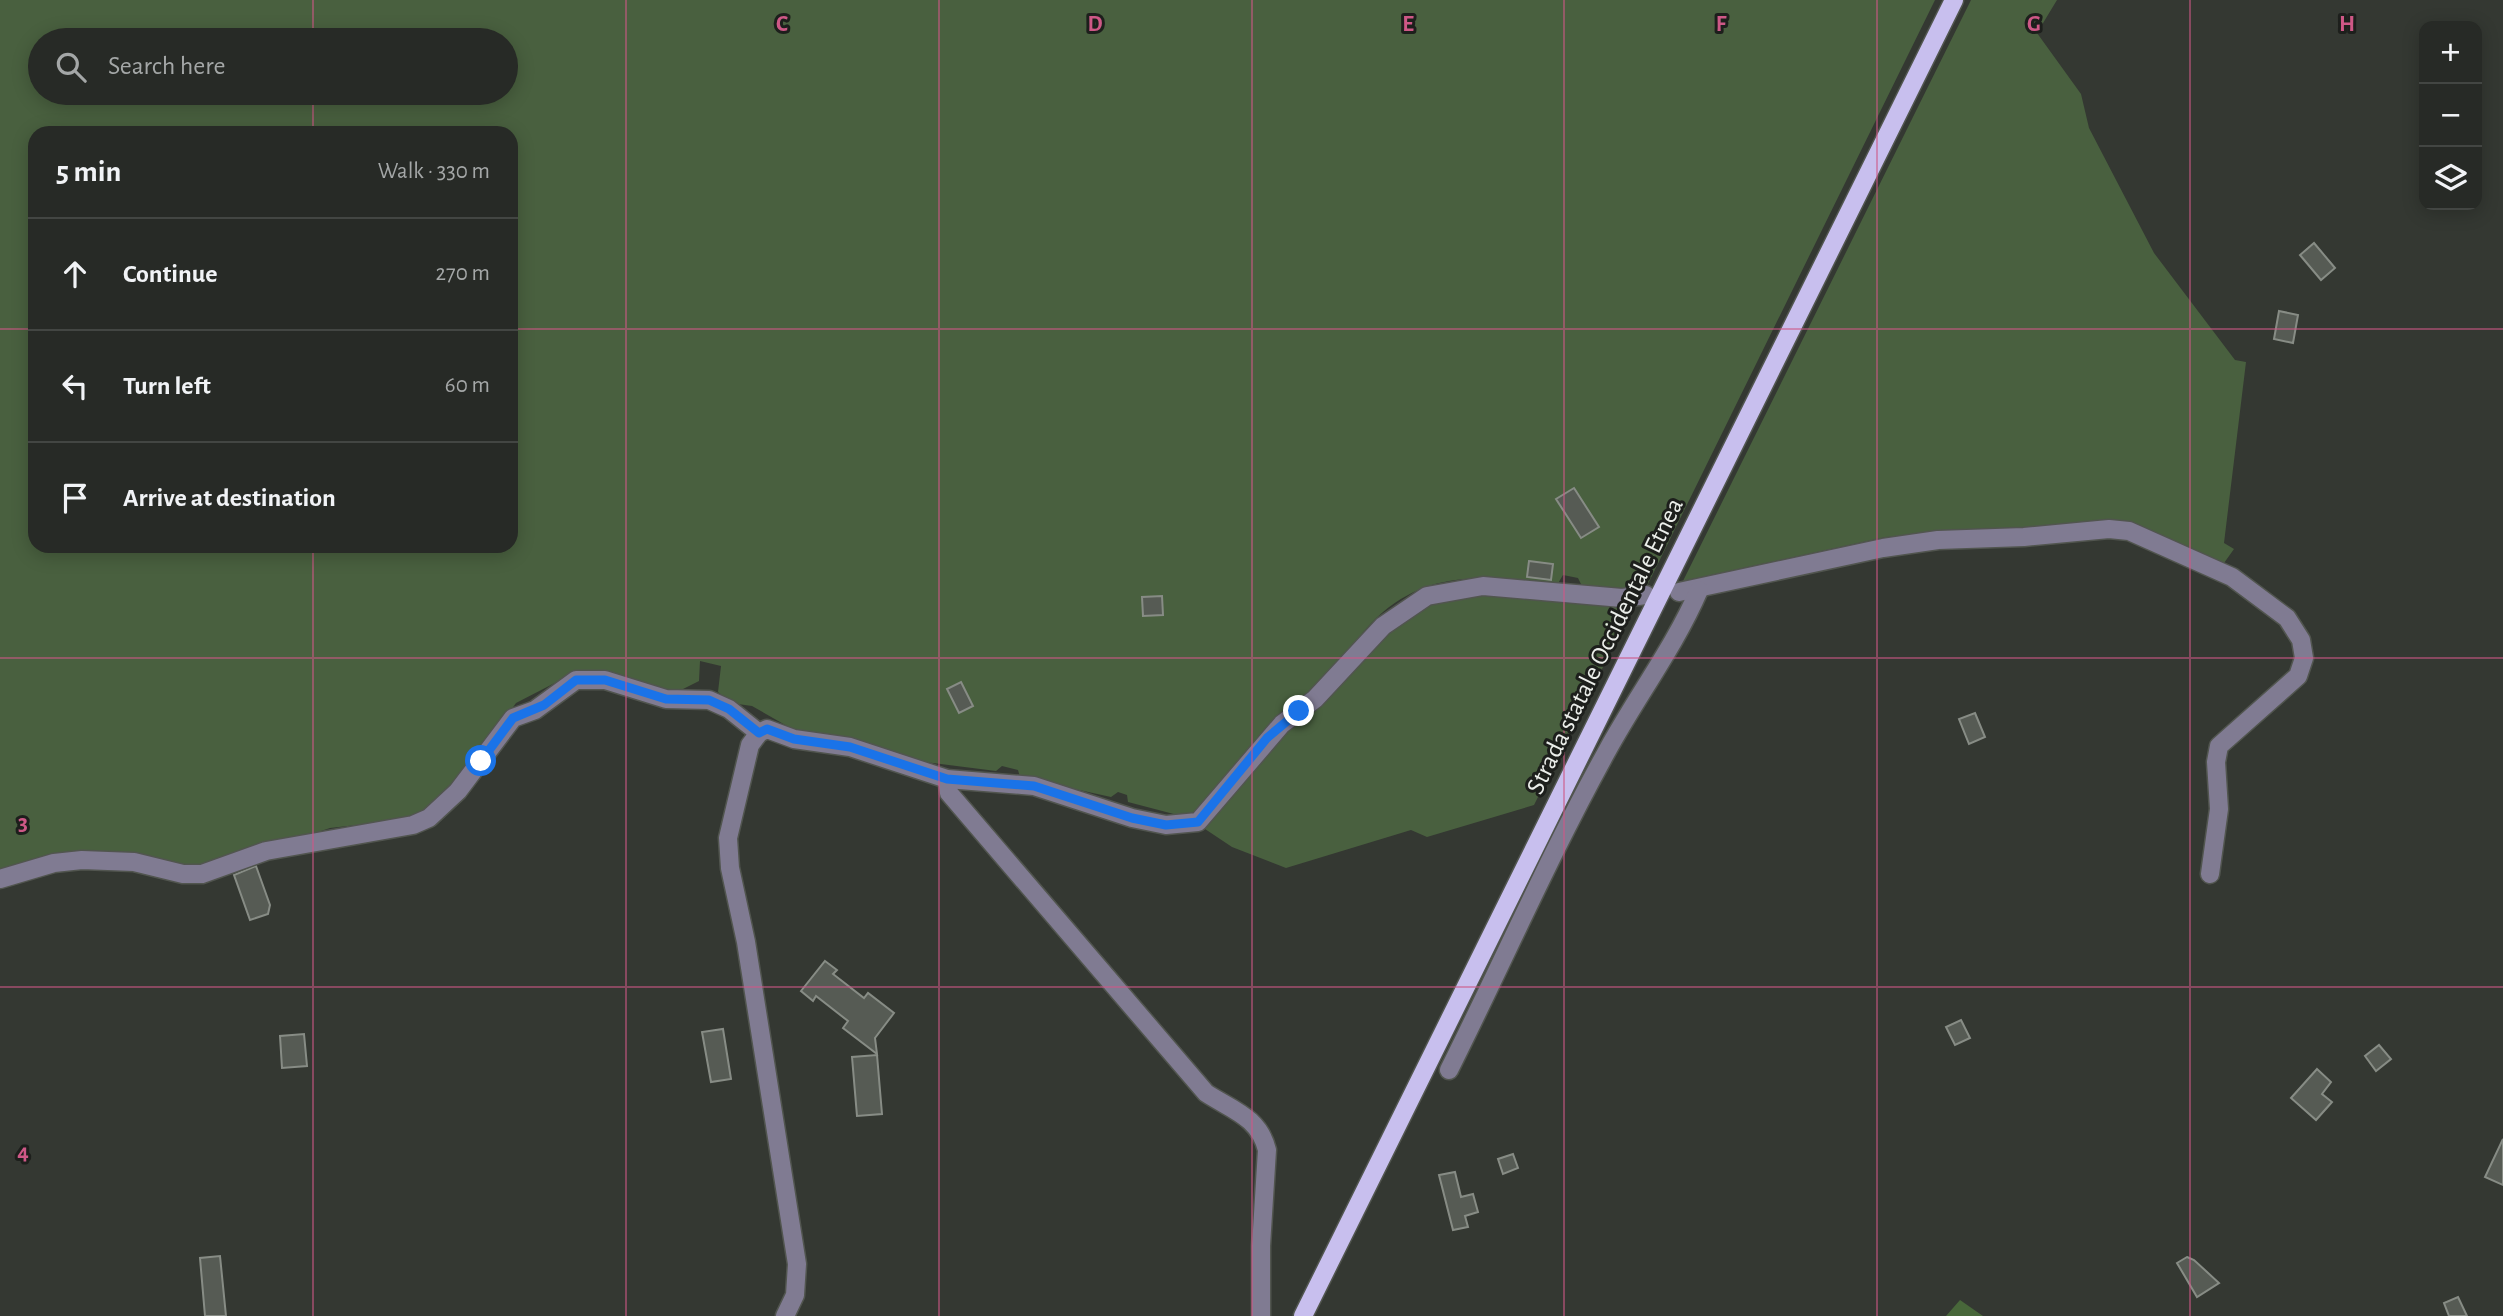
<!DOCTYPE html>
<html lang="en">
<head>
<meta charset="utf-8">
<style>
	:root { --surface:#272a26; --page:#2f322e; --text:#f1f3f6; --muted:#a4a7a7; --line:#434643 }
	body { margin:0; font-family:"Alegreya Sans",sans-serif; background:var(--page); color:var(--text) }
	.controls { position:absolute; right:21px; top:21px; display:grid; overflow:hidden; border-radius:14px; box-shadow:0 4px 18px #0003 }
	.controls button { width:63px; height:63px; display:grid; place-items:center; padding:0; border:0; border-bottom:2px solid var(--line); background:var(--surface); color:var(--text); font:35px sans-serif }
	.stop { position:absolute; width:21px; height:21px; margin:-16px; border:5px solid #1a73e8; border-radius:50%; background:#fff }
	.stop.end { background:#1a73e8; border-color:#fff; box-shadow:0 2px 7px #0008 }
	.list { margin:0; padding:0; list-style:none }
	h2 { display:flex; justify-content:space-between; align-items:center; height:91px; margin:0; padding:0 28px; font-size:30px }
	h2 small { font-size:23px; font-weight:400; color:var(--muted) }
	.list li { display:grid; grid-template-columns:46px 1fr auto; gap:21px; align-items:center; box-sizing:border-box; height:112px; padding:0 28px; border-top:2px solid var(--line) }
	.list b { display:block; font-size:26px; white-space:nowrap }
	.list em { font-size:23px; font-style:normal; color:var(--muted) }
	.icon { flex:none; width:38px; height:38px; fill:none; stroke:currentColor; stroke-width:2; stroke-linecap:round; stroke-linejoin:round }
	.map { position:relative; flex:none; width:2503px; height:1316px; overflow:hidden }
	.search { position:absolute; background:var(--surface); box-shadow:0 4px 18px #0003; left:28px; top:28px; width:490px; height:77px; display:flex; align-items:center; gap:18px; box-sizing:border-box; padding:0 24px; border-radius:38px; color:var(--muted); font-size:26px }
	.panel { position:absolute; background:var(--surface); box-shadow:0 4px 18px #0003; left:28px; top:126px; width:490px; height:427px; border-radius:21px }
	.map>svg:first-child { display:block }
	.green { fill:#49603f; fill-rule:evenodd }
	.forest { fill:#48673a }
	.building { fill:#565b54; stroke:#878c85; stroke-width:2 }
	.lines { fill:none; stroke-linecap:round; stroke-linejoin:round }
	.minor-casing { stroke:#51554f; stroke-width:21 }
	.major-casing { stroke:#51554f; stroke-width:21 }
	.minor { stroke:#807b92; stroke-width:18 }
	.major { stroke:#c8bfee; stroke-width:18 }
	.route { stroke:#1a73e8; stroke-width:9 }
	.grid { fill:none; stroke:#ce5886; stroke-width:2; stroke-opacity:0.55 }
	.labels { text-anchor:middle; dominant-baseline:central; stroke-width:6; stroke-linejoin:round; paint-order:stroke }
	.street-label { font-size:26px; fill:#ebeeea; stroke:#1d1f1c }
	.grid-label { font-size:23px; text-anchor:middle; font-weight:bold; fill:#ce5886; stroke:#1d1f1c; stroke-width:6; stroke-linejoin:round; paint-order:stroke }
</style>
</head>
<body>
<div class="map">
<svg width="2503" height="1316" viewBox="0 0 2503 1316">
	<rect width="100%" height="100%" fill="#343832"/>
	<g class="green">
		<path d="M0,0H1935L1646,588L1615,592L1583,588L1578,578L1563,575L1557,585C1492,578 1437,567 1383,612C1364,628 1350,650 1334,669C1314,690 1289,705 1270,726C1241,759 1226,793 1189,818L1128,802L1127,795L1118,792L1111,797L1020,777L1018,770L1002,766L996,771L925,762L852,741L794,730L752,706L731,703L718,692L721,666L700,661L699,681L675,693L578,671L516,703L488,742L479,760L419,818L330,828L306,836L273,840L235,857L193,869L140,854H78L0,875ZM40,40H506V93H40ZM35,133H511V546H35Z"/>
		<path d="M1971,0H2057L2037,33L2081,94L2089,128L2154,253L2235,360L2246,362L2224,543L2234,549L2224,563L2133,523L2108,519L2026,531L1886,537L1683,581Z"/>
		<path d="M1480,594L1512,595L1632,609L1534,805L1427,837L1411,830L1286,868L1232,847L1202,827L1270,742L1343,681L1403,620L1425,606L1451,597Z"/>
	</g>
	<path class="forest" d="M1960,1300L1983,1316H1946Z"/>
	<g class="building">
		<path d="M2314,243L2335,268L2321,280L2300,255Z"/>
		<path d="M2279,311L2298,315L2293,343L2274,339Z"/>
		<path d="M1574,488L1599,527L1581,538L1556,499Z"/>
		<path d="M1529,561L1553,564L1551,580L1527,577Z"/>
		<path d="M1162,596L1163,615L1143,616L1142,597Z"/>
		<path d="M961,682L973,706L959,713L947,689Z"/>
		<path d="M1975,713L1985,737L1969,744L1959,719Z"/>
		<path d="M256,866L270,905L268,914L250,920L234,875Z"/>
		<path d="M825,961L837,970L833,974L864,998L868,993L894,1013L875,1038L877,1054L843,1028L848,1021L816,996L813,1001L801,991Z"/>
		<path d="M1961,1020L1970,1038L1955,1045L1946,1027Z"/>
		<path d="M723,1029L731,1079L711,1082L702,1032Z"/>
		<path d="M304,1034L307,1066L282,1068L280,1036Z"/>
		<path d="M2379,1045L2391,1059L2376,1071L2365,1056Z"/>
		<path d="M877,1055L882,1114L857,1116L852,1057Z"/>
		<path d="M2317,1069L2331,1082L2322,1094L2332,1102L2316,1120L2291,1098Z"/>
		<path d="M2503,1139V1185L2485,1177Z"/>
		<path d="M1513,1154L1518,1168L1503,1174L1498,1159Z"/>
		<path d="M1455,1172L1461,1197L1473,1194L1478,1212L1465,1216L1468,1227L1453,1230L1439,1175Z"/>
		<path d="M220,1256L226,1316H205L200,1258Z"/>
		<path d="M2187,1257L2194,1260L2219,1283L2197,1297L2177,1263Z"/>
		<path d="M2458,1297L2467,1316H2449L2444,1303Z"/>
	</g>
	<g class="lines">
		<defs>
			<g id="minor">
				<path d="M1679,592L1883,548L1938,540L2024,537L2109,529L2129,531L2232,577L2287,618L2301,640L2304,658L2298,676L2219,746L2216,762L2219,809L2210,874"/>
				<path d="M947,779L949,793L1206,1093C1232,1110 1259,1117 1267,1150L1261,1246V1316"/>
				<path d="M0,879L54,863L82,860L134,862L183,874H202L266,851L413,825L429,818L458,791L513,718L535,710L576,680H605L666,699L709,700L729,709L759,733"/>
				<path d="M1449,1070C1502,964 1550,854 1607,751C1637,696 1675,646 1699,590"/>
				<path d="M785,1316L795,1295L797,1264L746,942L730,868L728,838L750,745L759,733L767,729L794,739L850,747L947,779L1034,786L1132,818L1166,825L1198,822L1282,724L1315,699L1383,626L1427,596L1483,586L1622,598L1646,595"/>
			</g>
			<path id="major" d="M1303,1316L1954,0"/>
		</defs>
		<use href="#minor" class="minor-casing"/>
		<use href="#major" class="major-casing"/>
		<use href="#minor" class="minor"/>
		<use href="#major" class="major"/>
	</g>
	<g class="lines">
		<path class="route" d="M481,761L513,718L544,705L576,680H605L666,699L709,700L729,709L759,733L767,729L794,739L850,747L947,779L1034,786L1132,818L1166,825L1198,822L1267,738L1299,711"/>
	</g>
	<path class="grid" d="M313,0V40M626,0V1316M939,0V1316M1252,0V1316M1564,0V1316M1877,0V1316M2190,0V1316M313,93V133M0,329H35M511,329H2503M313,546V1316M0,658H2503M0,987H2503"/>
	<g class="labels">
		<g class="street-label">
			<text transform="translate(1605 646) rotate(-64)">Strada statale Occidentale Etnea</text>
		</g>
	</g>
	<g class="grid-label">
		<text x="782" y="31">C</text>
		<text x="1095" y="31">D</text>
		<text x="1408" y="31">E</text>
		<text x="1721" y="31">F</text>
		<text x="2034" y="31">G</text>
		<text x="2347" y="31">H</text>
		<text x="23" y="830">3</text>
		<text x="23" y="1159">4</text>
	</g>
</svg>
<div class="controls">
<button>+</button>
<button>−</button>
<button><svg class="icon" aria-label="layers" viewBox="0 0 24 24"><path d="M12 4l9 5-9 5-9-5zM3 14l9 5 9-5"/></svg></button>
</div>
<div class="stop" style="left:481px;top:761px"></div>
<div class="stop end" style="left:1299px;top:711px"></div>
<div class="search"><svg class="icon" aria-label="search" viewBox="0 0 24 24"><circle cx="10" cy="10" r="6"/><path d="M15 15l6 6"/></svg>Search here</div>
<section class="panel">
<h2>5 min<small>Walk · 330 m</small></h2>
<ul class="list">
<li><svg class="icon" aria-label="ahead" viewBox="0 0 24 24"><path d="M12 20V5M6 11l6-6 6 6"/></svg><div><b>Continue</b></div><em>270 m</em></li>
<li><svg class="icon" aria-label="left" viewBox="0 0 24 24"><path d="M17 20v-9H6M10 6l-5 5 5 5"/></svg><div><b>Turn left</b></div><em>60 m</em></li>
<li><svg class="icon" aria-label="arrive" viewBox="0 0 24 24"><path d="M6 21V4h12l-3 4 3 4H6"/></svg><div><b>Arrive at destination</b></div></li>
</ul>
</section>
</div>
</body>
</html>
